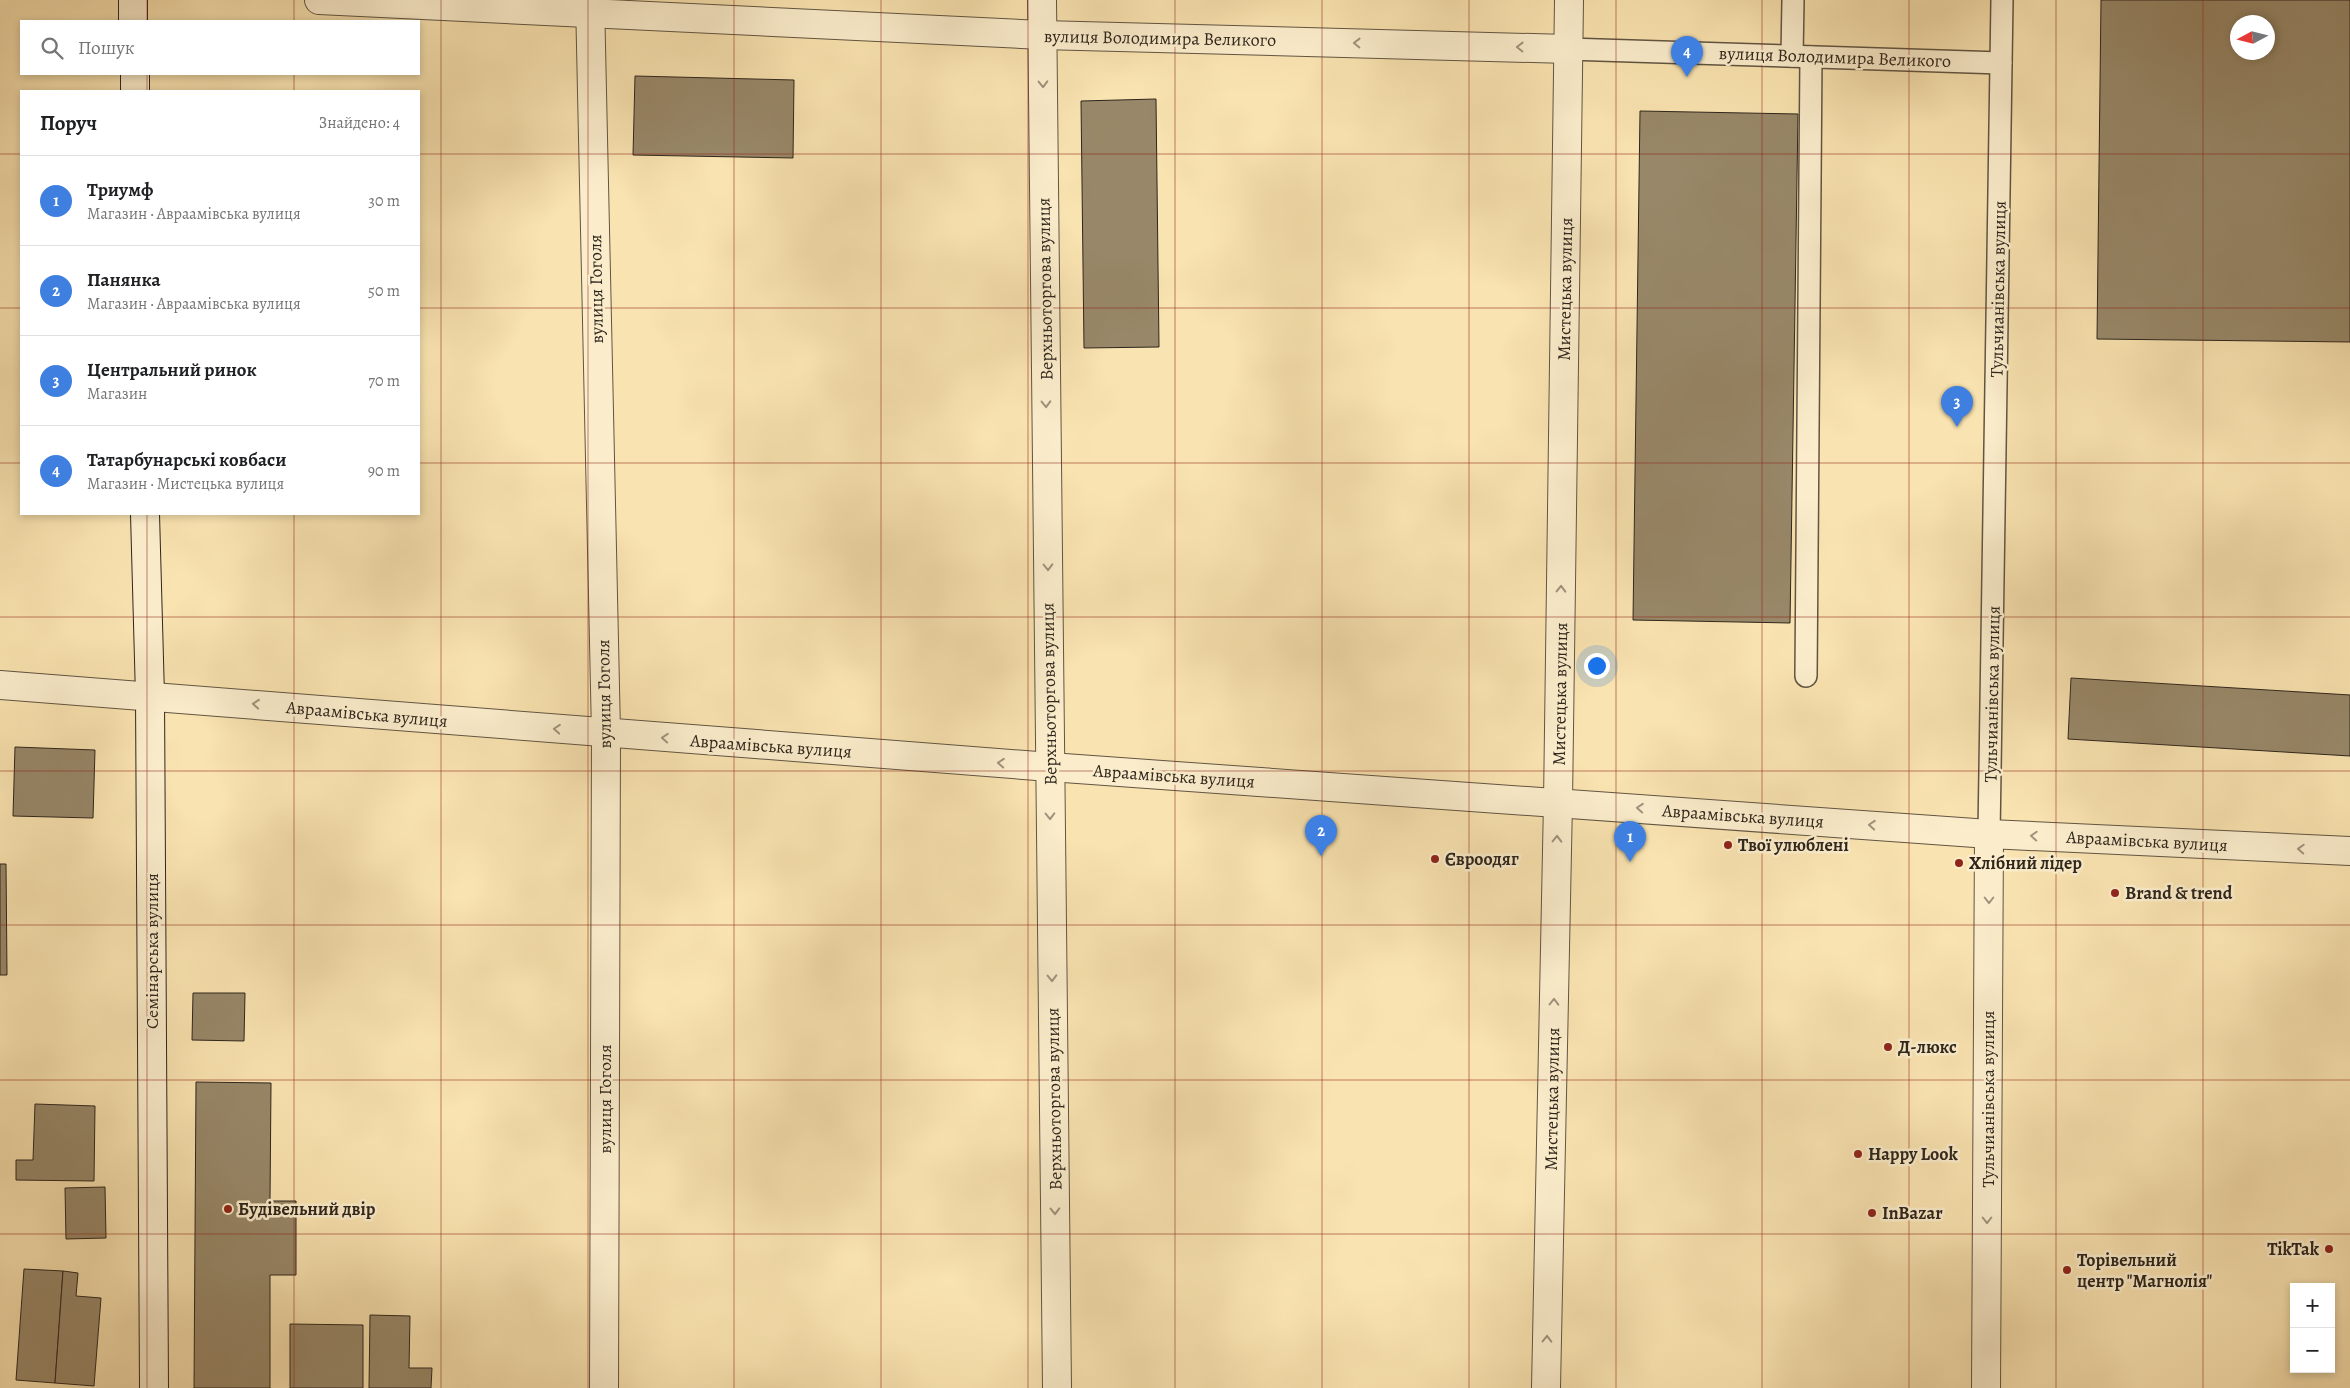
<!DOCTYPE html>
<html lang="uk">
<head>
<meta charset="utf-8">
<style>
	:root { --surface:#fff; --page:#f2f2f2; --text:#202124; --muted:#757577; --line:#e0e0e0; --accent:#b45309 }
	body { margin:0; font-family:Alegreya,serif; background:var(--page); color:var(--text) }
	.controls { position:absolute; right:15px; bottom:15px; display:grid; overflow:hidden; border-radius:0px; box-shadow:0 2px 8px #0003 }
	.controls button { width:45px; height:45px; display:grid; place-items:center; padding:0; border:0; border-bottom:1px solid var(--line); background:var(--surface); color:var(--text); font:25px sans-serif }
	.compass { position:absolute; left:2230px; top:15px; width:45px; height:45px; border-radius:50%; background:var(--surface); box-shadow:0 2px 8px #0003; rotate:263deg }
	.you { position:absolute; left:1596px; top:665px; width:18px; height:18px; margin:-12px; border:4px solid #fff; border-radius:50%; background:#1a73e8; box-shadow:0 0 0 8px #1a73e833 }
	.badge { display:grid; place-items:center; width:32px; height:32px; border-radius:50%; background:var(--accent); color:#fff; font-size:16px; font-weight:700 }
	.pin { position:absolute; translate:-50% -41px; filter:drop-shadow(0 1px 2px #0008) }
	.pin::after { content:''; position:absolute; top:26px; width:18px; height:15px; background:inherit; clip-path:polygon(0 0,100% 0,50% 100%) }
	.list { margin:0; padding:0; list-style:none }
	h2 { display:flex; justify-content:space-between; align-items:center; height:65px; margin:0; padding:0 20px; font-size:21px }
	h2 small { font-size:16px; font-weight:400; color:var(--muted) }
	.list li { display:grid; grid-template-columns:32px 1fr auto; gap:15px; align-items:center; box-sizing:border-box; height:90px; padding:0 20px; border-top:1px solid var(--line) }
	.list b { display:block; font-size:19px; white-space:nowrap }
	.list p { margin:0; font-size:16px; white-space:nowrap; color:var(--muted) }
	.list em { font-size:16px; font-style:normal; color:var(--muted) }
	.icon { flex:none; width:28px; height:28px; fill:none; stroke:currentColor; stroke-width:2; stroke-linecap:round; stroke-linejoin:round }
	.map { position:relative; flex:none; width:2350px; height:1388px; overflow:hidden }
	.search { position:absolute; background:var(--surface); box-shadow:0 2px 8px #0003; left:20px; top:20px; width:400px; height:55px; display:flex; align-items:center; gap:12px; box-sizing:border-box; padding:0 18px; border-radius:0px; color:var(--muted); font-size:19px }
	.panel { position:absolute; background:var(--surface); box-shadow:0 2px 8px #0003; left:20px; top:90px; width:400px; height:425px; border-radius:0px }
	.map>svg:first-child { display:block }
	.building { fill:#988869; stroke:#2e261d; fill-rule:evenodd }
	.lines { fill:none; stroke-linecap:round; stroke-linejoin:round }
	.lane-casing { stroke:#615542; stroke-width:24 }
	.street-casing { stroke:#615542; stroke-width:30 }
	.secondary-casing { stroke:#2e261d; stroke-width:30 }
	.lane { stroke:#fbedcc; stroke-width:21 }
	.street { stroke:#fbedcc; stroke-width:28 }
	.secondary { stroke:#fbedcc; stroke-width:28 }
	.oneway { stroke:#9f937d }
	.grid { fill:none; stroke:#8f2418; stroke-width:1; stroke-opacity:0.55 }
	.poi-dot { fill:#8f2418; stroke:#fbedcc; stroke-width:2 }
	.labels { text-anchor:middle; dominant-baseline:central; stroke-width:5; stroke-linejoin:round; paint-order:stroke }
	.street-label { font-size:18px; fill:#2e261d; stroke:#fbedcc }
	.poi-label { font-size:18px; font-weight:bold; fill:#2e261d; stroke:#fbedcc; text-anchor:start }
</style>
</head>
<body>
<div class="map">
<svg width="2350" height="1388" viewBox="0 0 2350 1388">
	<rect width="100%" height="100%" fill="#f9e3b0"/>
	<filter id="stains"><feTurbulence type="fractalNoise" baseFrequency=".004" numOctaves="4"/><feColorMatrix values="0 0 0 0 .2 0 0 0 0 .09 0 0 0 0 .02 0 0 0 .5 -.17"/></filter>
	<radialGradient id="worn" r=".72"><stop offset=".6" stop-color="#630" stop-opacity="0"/><stop offset="1" stop-color="#630" stop-opacity=".3"/></radialGradient>
	<g class="building">
		<path d="M2101,0H2350V342L2097,339ZM2238,22H2268V52H2238Z"/>
		<path d="M635,76L794,80L793,158L633,155Z"/>
		<path d="M1156,99L1159,347L1084,348L1081,101Z"/>
		<path d="M1640,111L1798,114L1790,623L1633,620Z"/>
		<path d="M2071,678L2350,695V756L2068,739Z"/>
		<path d="M15,747L95,750L93,818L13,816Z"/>
		<path d="M0,864H6L7,975H0Z"/>
		<path d="M193,993H245L244,1041L192,1040Z"/>
		<path d="M196,1082L271,1083L270,1201H296V1275H270V1388H194Z"/>
		<path d="M35,1104L95,1106L94,1181L16,1180V1160H33Z"/>
		<path d="M105,1187L106,1238L66,1239L65,1188Z"/>
		<path d="M24,1269L63,1271L55,1383L16,1380Z"/>
		<path d="M63,1271L78,1273L76,1296L101,1298L94,1386L55,1383Z"/>
		<path d="M370,1315L410,1316L409,1368H432L431,1388H369Z"/>
		<path d="M290,1324L363,1325V1388H290Z"/>
	</g>
	<g class="lines">
		<defs>
			<g id="lane">
				<path d="M1568,49L2001,63"/>
				<path d="M1792,56L1793,0"/>
				<path d="M1806,676L1811,57"/>
				<path d="M1989,834L2002,0"/>
			</g>
			<g id="street">
				<path d="M319,0L1042,35L1568,49"/>
				<path d="M590,0L606,733L604,1388"/>
				<path d="M1042,0L1057,1388"/>
				<path d="M0,685L1050,767L1989,834L2350,851"/>
				<path d="M1546,1388L1558,802L1569,0"/>
				<path d="M1986,1388L1989,834"/>
			</g>
			<g id="secondary">
				<path d="M133,0V21"/>
				<path d="M135,74V91"/>
				<path d="M145,514L150,696L154,1388"/>
			</g>
		</defs>
		<use href="#lane" class="lane-casing"/>
		<use href="#street" class="street-casing"/>
		<use href="#secondary" class="secondary-casing"/>
		<use href="#lane" class="lane"/>
		<use href="#street" class="street"/>
		<use href="#secondary" class="secondary"/>
	</g>
	<defs><path id="oneway-chevron" d="M-2-3.5L2.5 0L-2 3.5" fill="none" stroke-width="1.6" stroke-linecap="round" stroke-linejoin="round" transform="scale(1.25)"/></defs>
	<g class="oneway">
		<use href="#oneway-chevron" transform="translate(1357 43) rotate(-179)"/>
		<use href="#oneway-chevron" transform="translate(1520 47) rotate(-179)"/>
		<use href="#oneway-chevron" transform="translate(1043 84) rotate(89)"/>
		<use href="#oneway-chevron" transform="translate(1046 404) rotate(89)"/>
		<use href="#oneway-chevron" transform="translate(1048 567) rotate(89)"/>
		<use href="#oneway-chevron" transform="translate(1561 589) rotate(-89)"/>
		<use href="#oneway-chevron" transform="translate(256 704) rotate(-175)"/>
		<use href="#oneway-chevron" transform="translate(557 729) rotate(-175)"/>
		<use href="#oneway-chevron" transform="translate(665 738) rotate(-176)"/>
		<use href="#oneway-chevron" transform="translate(1001 763) rotate(-176)"/>
		<use href="#oneway-chevron" transform="translate(1640 808) rotate(-176)"/>
		<use href="#oneway-chevron" transform="translate(1050 816) rotate(89)"/>
		<use href="#oneway-chevron" transform="translate(1872 825) rotate(-176)"/>
		<use href="#oneway-chevron" transform="translate(2034 836) rotate(-177)"/>
		<use href="#oneway-chevron" transform="translate(1557 839) rotate(-89)"/>
		<use href="#oneway-chevron" transform="translate(2301 849) rotate(-177)"/>
		<use href="#oneway-chevron" transform="translate(1989 900) rotate(90)"/>
		<use href="#oneway-chevron" transform="translate(1052 978) rotate(89)"/>
		<use href="#oneway-chevron" transform="translate(1554 1002) rotate(-89)"/>
		<use href="#oneway-chevron" transform="translate(1055 1211) rotate(89)"/>
		<use href="#oneway-chevron" transform="translate(1987 1220) rotate(90)"/>
		<use href="#oneway-chevron" transform="translate(1547 1339) rotate(-89)"/>
	</g>
	<path class="grid" d="M147,0V21M294,0V21M441,0V1388M588,0V1388M734,0V1388M881,0V1388M1028,0V1388M1175,0V1388M1322,0V1388M1469,0V1388M1616,0V1388M1762,0V1388M1909,0V1388M2056,0V1388M2203,0V1388M147,74V91M294,74V91M0,154H21M419,154H2350M0,308H21M419,308H2350M0,463H21M419,463H2350M147,514V1388M294,514V1388M0,617H2350M0,771H2350M0,925H2350M0,1080H2350M0,1234H2350"/>
	<g class="poi-dot">
		<circle cx="1728" cy="845" r="5"/>
		<circle cx="1435" cy="859" r="5"/>
		<circle cx="1959" cy="863" r="5"/>
		<circle cx="2115" cy="893" r="5"/>
		<circle cx="1888" cy="1047" r="5"/>
		<circle cx="1858" cy="1154" r="5"/>
		<circle cx="228" cy="1209" r="5"/>
		<circle cx="1872" cy="1213" r="5"/>
		<circle cx="2329" cy="1249" r="5"/>
		<circle cx="2067" cy="1270" r="5"/>
	</g>
	<g class="labels">
		<g class="street-label">
			<text transform="translate(1160 38) rotate(1)">вулиця Володимира Великого</text>
			<text transform="translate(1835 57) rotate(2)">вулиця Володимира Великого</text>
			<text transform="translate(596 289) rotate(-91)">вулиця Гоголя</text>
			<text transform="translate(1045 289) rotate(-91)">Верхньоторгова вулиця</text>
			<text transform="translate(1565 289) rotate(-89)">Мистецька вулиця</text>
			<text transform="translate(1998 289) rotate(-89)">Тульчианівська вулиця</text>
			<text transform="translate(604 694) rotate(-91)">вулиця Гоголя</text>
			<text transform="translate(1049 694) rotate(-91)">Верхньоторгова вулиця</text>
			<text transform="translate(1560 694) rotate(-89)">Мистецька вулиця</text>
			<text transform="translate(1992 694) rotate(-89)">Тульчианівська вулиця</text>
			<text transform="translate(367 714) rotate(5)">Авраамівська вулиця</text>
			<text transform="translate(771 746) rotate(4)">Авраамівська вулиця</text>
			<text transform="translate(1174 776) rotate(4)">Авраамівська вулиця</text>
			<text transform="translate(1743 816) rotate(4)">Авраамівська вулиця</text>
			<text transform="translate(2147 841) rotate(3)">Авраамівська вулиця</text>
			<text transform="translate(152 951) rotate(-90)">Семінарська вулиця</text>
			<text transform="translate(605 1099) rotate(-90)">вулиця Гоголя</text>
			<text transform="translate(1054 1099) rotate(-91)">Верхньоторгова вулиця</text>
			<text transform="translate(1552 1099) rotate(-89)">Мистецька вулиця</text>
			<text transform="translate(1988 1099) rotate(-90)">Тульчианівська вулиця</text>
		</g>
		<g class="poi-label">
			<text x="1738" y="845">Твої улюблені</text>
			<text x="1445" y="859">Євроодяг</text>
			<text x="1969" y="863">Хлібний лідер</text>
			<text x="2125" y="893">Brand &amp; trend</text>
			<text x="1898" y="1047">Д-люкс</text>
			<text x="1868" y="1154">Happy Look</text>
			<text x="238" y="1209">Будівельний двір</text>
			<text x="1882" y="1213">InBazar</text>
			<text x="2319" y="1249" text-anchor="end">TikTak</text>
			<text x="2077" y="1260">Торівeльний<tspan x="2077" dy="21">центр "Магнолія"</tspan></text>
		</g>
	</g>
	<rect width="100%" height="100%" filter="url(#stains)"/>
	<rect width="100%" height="100%" fill="url(#worn)"/>
</svg>
<div class="controls">
<button>+</button>
<button>−</button>
</div>
<svg class="compass" viewBox="-18 -18 36 36"><path d="M0-13l5 13h-10z" fill="#e53935"/><path d="M0 13l5-13h-10z" fill="#757577"/></svg>
<div class="you"></div>
<div class="pin badge" style="left:1630px;top:862px;background:#3f7fe0">1</div>
<div class="pin badge" style="left:1321px;top:856px;background:#3f7fe0">2</div>
<div class="pin badge" style="left:1957px;top:427px;background:#3f7fe0">3</div>
<div class="pin badge" style="left:1687px;top:77px;background:#3f7fe0">4</div>
<div class="search"><svg class="icon" aria-label="search" viewBox="0 0 24 24"><circle cx="10" cy="10" r="6"/><path d="M15 15l6 6"/></svg>Пошук</div>
<section class="panel">
<h2>Поруч<small>Знайдено: 4</small></h2>
<ul class="list">
<li><span class="badge" style="background:#3f7fe0">1</span><div><b>Триумф</b><p>Магазин · Авраамівська вулиця</p></div><em>30 m</em></li>
<li><span class="badge" style="background:#3f7fe0">2</span><div><b>Панянка</b><p>Магазин · Авраамівська вулиця</p></div><em>50 m</em></li>
<li><span class="badge" style="background:#3f7fe0">3</span><div><b>Центральний ринок</b><p>Магазин</p></div><em>70 m</em></li>
<li><span class="badge" style="background:#3f7fe0">4</span><div><b>Татарбунарські ковбаси</b><p>Магазин · Мистецька вулиця</p></div><em>90 m</em></li>
</ul>
</section>
</div>
</body>
</html>
